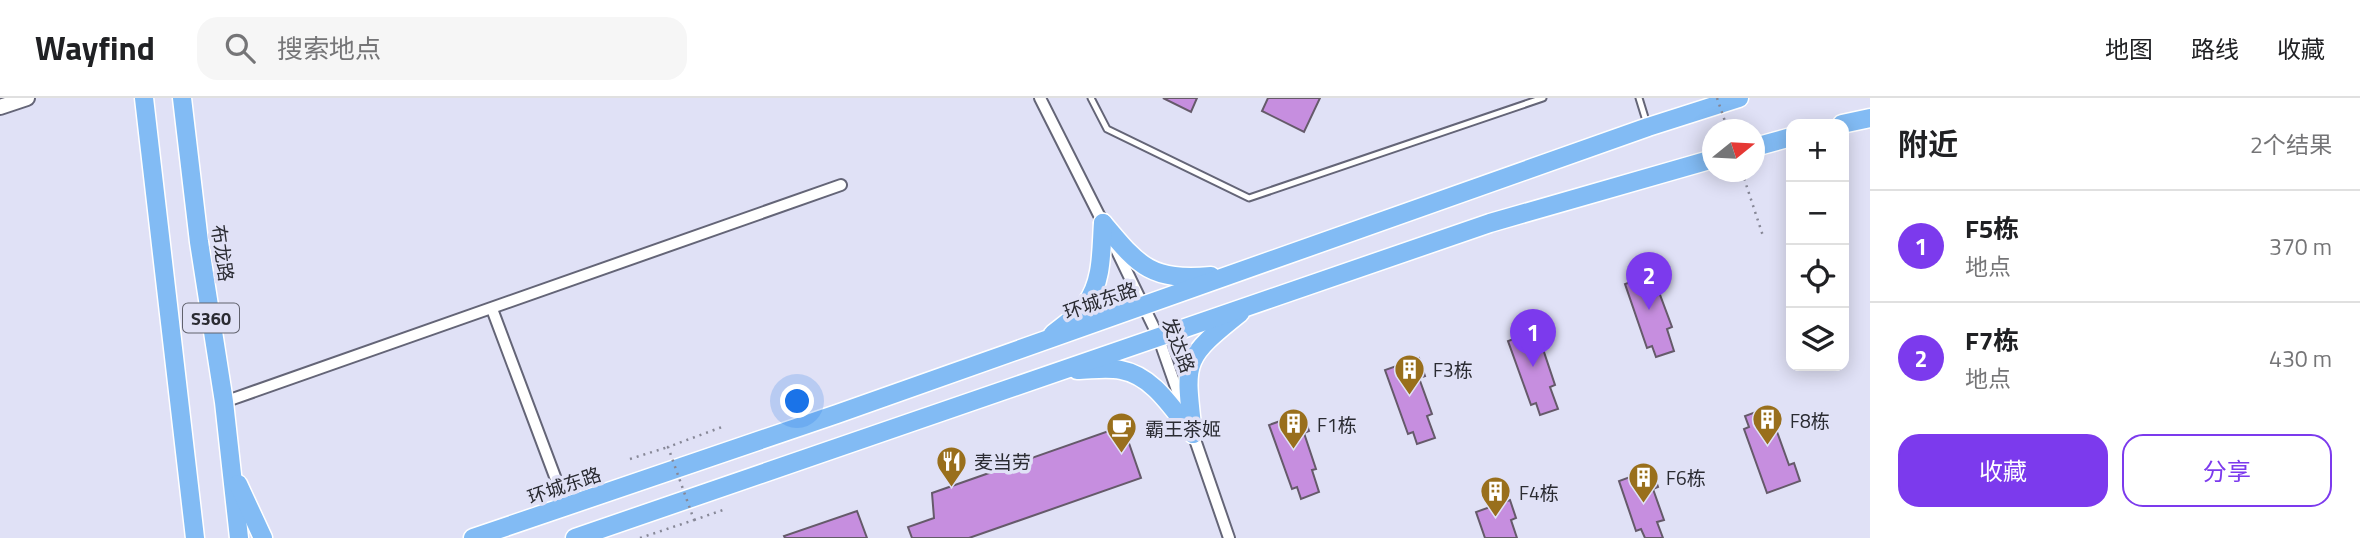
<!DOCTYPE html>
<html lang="zh">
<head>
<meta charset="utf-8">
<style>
	:root { --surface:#fff; --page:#f6f6f6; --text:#202124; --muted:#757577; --line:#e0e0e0; --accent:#7c3aed }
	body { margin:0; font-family:"Titillium Web","Noto Sans SC",sans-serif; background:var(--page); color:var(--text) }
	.controls { position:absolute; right:21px; top:21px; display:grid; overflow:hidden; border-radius:14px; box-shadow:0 4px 18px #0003 }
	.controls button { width:63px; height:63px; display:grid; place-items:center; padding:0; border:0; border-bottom:2px solid var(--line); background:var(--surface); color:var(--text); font:35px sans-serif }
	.compass { position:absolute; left:1702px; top:21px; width:63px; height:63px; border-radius:50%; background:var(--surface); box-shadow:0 4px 18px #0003; rotate:72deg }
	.you { position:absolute; left:798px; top:304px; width:24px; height:24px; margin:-18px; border:5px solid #fff; border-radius:50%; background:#1a73e8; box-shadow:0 0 0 10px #1a73e833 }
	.badge { display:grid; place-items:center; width:46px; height:46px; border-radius:50%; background:var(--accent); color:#fff; font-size:23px; font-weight:700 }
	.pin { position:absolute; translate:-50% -58px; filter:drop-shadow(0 2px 4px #0008) }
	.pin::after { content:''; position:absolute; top:37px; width:24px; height:21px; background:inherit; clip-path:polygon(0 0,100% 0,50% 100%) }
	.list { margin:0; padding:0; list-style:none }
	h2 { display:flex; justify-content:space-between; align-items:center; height:91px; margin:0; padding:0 28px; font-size:30px }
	h2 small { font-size:23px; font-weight:400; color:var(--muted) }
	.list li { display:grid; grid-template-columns:46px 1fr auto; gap:21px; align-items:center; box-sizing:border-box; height:112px; padding:0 28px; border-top:2px solid var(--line) }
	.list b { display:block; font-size:26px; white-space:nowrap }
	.list p { margin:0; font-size:23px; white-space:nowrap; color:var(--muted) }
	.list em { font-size:23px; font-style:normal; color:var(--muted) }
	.actions { display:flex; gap:14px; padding:21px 28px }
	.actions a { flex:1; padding:16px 0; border:2px solid var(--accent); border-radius:21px; text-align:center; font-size:24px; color:var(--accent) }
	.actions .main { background:var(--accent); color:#fff }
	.icon { flex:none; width:38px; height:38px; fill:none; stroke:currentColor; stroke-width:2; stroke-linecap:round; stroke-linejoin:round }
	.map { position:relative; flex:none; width:1870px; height:440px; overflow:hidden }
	header { display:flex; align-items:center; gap:42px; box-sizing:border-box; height:98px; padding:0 35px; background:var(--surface); border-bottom:2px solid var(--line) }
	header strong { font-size:33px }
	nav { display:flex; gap:38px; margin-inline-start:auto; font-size:24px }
	.search { width:490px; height:63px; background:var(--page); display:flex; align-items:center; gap:18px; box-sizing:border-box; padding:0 24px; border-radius:21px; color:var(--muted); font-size:26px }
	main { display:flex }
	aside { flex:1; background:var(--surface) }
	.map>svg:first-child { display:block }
	.building { fill:#c68edf; stroke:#655a6a; stroke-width:2 }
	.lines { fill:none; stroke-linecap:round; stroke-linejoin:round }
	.service-casing { stroke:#646577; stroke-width:9 }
	.minor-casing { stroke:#646577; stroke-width:14 }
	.tertiary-casing { stroke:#646577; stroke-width:18 }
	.primary-casing { stroke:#fff; stroke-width:21 }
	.path { stroke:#878897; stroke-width:2.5; stroke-dasharray:2 5; stroke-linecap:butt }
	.service { stroke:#fff; stroke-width:5 }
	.minor { stroke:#fff; stroke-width:10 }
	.tertiary { stroke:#fff; stroke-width:14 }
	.primary { stroke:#82bbf4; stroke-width:18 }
	.path-bridge { stroke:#878897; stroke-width:2.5; stroke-dasharray:2 5; stroke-linecap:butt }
	.labels { text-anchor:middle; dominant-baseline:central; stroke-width:7; stroke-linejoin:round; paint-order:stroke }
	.shield { fill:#e0e1f6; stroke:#61626d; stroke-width:2 }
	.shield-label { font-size:18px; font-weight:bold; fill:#2a2b32 }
	.street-label { font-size:19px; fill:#2a2b32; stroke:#e0e1f6 }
	.poi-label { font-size:19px; fill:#2a2b32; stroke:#e0e1f6; text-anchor:start }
</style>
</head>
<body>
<header>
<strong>Wayfind</strong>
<div class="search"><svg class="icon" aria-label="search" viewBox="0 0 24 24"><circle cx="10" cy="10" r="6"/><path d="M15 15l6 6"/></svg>搜索地点</div>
<nav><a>地图</a><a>路线</a><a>收藏</a></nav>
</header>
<main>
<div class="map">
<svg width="1870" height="440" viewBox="0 0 1870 440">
	<rect width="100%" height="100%" fill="#e0e1f6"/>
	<g class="building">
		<path d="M1163,0H1197L1191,14Z"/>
		<path d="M1268,0H1320L1304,34L1262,13Z"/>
		<path d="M1658,174L1664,192L1659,194L1672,229L1667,231L1674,253L1656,259L1652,248L1647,250L1625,186Z"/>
		<path d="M1542,231L1548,249L1543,251L1555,287L1550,289L1558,311L1540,317L1536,305L1531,307L1508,243Z"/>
		<path d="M1419,260L1425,278L1419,280L1432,316L1427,318L1435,340L1417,346L1413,334L1408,336L1385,272Z"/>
		<path d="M1764,311L1771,333L1776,331L1789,367L1794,365L1800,383L1767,395L1744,331L1749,329L1745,318Z"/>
		<path d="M1303,315L1309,333L1304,335L1316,371L1312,372L1319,394L1301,401L1297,389L1292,391L1269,327Z"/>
		<path d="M1123,328L1141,380L969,440H912L908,429L934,420L932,395Z"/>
		<path d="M1652,371L1658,389L1653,391L1664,422L1657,424L1663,440H1645L1641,431L1636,433L1619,383Z"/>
		<path d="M1510,402L1516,420L1511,422L1517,440H1485L1476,414Z"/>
		<path d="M857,413L867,440H785L784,438Z"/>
	</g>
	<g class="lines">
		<defs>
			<g id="service">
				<path d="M1091,0L1107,31L1249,100L1543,0"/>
				<path d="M1639,0L1647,26"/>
			</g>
			<g id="minor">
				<path d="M1040,0L1105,129"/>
				<path d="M1114,147L1158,238L1185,315"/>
				<path d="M492,211L566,408"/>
				<path d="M224,304L841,87"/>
				<path d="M1191,330L1229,440"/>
			</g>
			<path id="tertiary" d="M0,9L27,0"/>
			<g id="primary">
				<path d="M144,0L195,440"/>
				<path d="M182,0L199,144L224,304L239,440"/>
				<path d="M1842,26L1870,20"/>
				<path d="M1755,49L1791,39"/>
				<path d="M1103,125C1139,168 1150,183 1211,178"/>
				<path d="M1053,236C1064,227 1078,218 1086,206C1103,183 1101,151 1103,125"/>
				<path d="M1077,272C1091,272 1106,269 1121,272C1154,278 1173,312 1193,336"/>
				<path d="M1193,336C1185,263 1181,262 1240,215"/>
				<path d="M238,386L263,440"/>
				<path d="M473,440L837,316L1648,29L1739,0"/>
				<path d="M575,440L1490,125L1713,61"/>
			</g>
		</defs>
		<use href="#service" class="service-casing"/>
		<use href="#minor" class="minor-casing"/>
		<use href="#tertiary" class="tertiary-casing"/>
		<use href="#primary" class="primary-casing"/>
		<g class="path">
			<path d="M1742,74L1763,138"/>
			<path d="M630,361L668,349"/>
			<path d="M694,422L723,412"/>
		</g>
		<use href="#service" class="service"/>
		<use href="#minor" class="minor"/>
		<use href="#tertiary" class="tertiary"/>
		<use href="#primary" class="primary"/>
		<g class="path-bridge">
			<path d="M1717,0L1728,32"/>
			<path d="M640,440L694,422L668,349L722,329"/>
		</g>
	</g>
	<defs>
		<symbol id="building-pin" viewBox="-11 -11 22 30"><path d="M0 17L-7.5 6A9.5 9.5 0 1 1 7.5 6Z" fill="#996f1c" stroke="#e0e1f6"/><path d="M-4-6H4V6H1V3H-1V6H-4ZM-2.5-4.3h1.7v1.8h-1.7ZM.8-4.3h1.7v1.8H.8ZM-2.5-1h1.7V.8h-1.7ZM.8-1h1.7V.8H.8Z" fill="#fff"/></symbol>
		<symbol id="cafe-pin" viewBox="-11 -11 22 30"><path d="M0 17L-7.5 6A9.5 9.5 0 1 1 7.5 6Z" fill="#996f1c" stroke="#e0e1f6"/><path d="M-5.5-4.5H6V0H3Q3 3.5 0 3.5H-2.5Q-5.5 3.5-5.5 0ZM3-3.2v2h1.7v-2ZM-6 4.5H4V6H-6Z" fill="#fff"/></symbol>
		<symbol id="restaurant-pin" viewBox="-11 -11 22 30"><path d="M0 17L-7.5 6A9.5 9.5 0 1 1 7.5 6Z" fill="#996f1c" stroke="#e0e1f6"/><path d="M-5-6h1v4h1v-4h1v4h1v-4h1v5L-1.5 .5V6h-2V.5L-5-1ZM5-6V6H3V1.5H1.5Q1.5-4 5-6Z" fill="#fff"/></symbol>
	</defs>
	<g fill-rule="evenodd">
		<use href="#building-pin" x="1392" y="254" width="35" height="47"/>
		<use href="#building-pin" x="1750" y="304" width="35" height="47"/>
		<use href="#building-pin" x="1276" y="308" width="35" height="47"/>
		<use href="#cafe-pin" x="1104" y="312" width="35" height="47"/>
		<use href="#restaurant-pin" x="934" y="346" width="35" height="47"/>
		<use href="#building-pin" x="1626" y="362" width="35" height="47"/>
		<use href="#building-pin" x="1478" y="376" width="35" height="47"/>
	</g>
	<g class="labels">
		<rect class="shield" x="183" y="205.5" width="56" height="29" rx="5"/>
		<g class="shield-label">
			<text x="211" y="220">S360</text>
		</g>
		<g class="street-label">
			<text transform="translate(223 155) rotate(82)">布龙路</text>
			<text transform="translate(1100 202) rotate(-19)">环城东路</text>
			<text transform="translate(1179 247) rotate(69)">发达路</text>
			<text transform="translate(564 387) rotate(-19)">环城东路</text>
		</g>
		<g class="poi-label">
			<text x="1433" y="271">F3栋</text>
			<text x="1790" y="322">F8栋</text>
			<text x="1317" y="326">F1栋</text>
			<text x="1145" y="330">霸王茶姬</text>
			<text x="974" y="363">麦当劳</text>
			<text x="1666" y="379">F6栋</text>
			<text x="1519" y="394">F4栋</text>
		</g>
	</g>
</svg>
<div class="controls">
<button>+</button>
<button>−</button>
<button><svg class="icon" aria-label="locate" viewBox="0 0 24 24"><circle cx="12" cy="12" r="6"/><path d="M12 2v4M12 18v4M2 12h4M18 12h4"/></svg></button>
<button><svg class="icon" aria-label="layers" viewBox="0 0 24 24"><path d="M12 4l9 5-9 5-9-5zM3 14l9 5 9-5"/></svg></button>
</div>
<svg class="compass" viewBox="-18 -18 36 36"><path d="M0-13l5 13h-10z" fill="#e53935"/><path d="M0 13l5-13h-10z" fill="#757577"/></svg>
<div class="you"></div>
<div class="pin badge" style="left:1533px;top:269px">1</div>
<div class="pin badge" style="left:1649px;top:212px">2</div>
</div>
<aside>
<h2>附近<small>2个结果</small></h2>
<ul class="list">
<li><span class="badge">1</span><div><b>F5栋</b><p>地点</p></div><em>370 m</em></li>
<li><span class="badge">2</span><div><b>F7栋</b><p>地点</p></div><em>430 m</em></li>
</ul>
<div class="actions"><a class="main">收藏</a><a>分享</a></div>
</aside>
</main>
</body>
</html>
